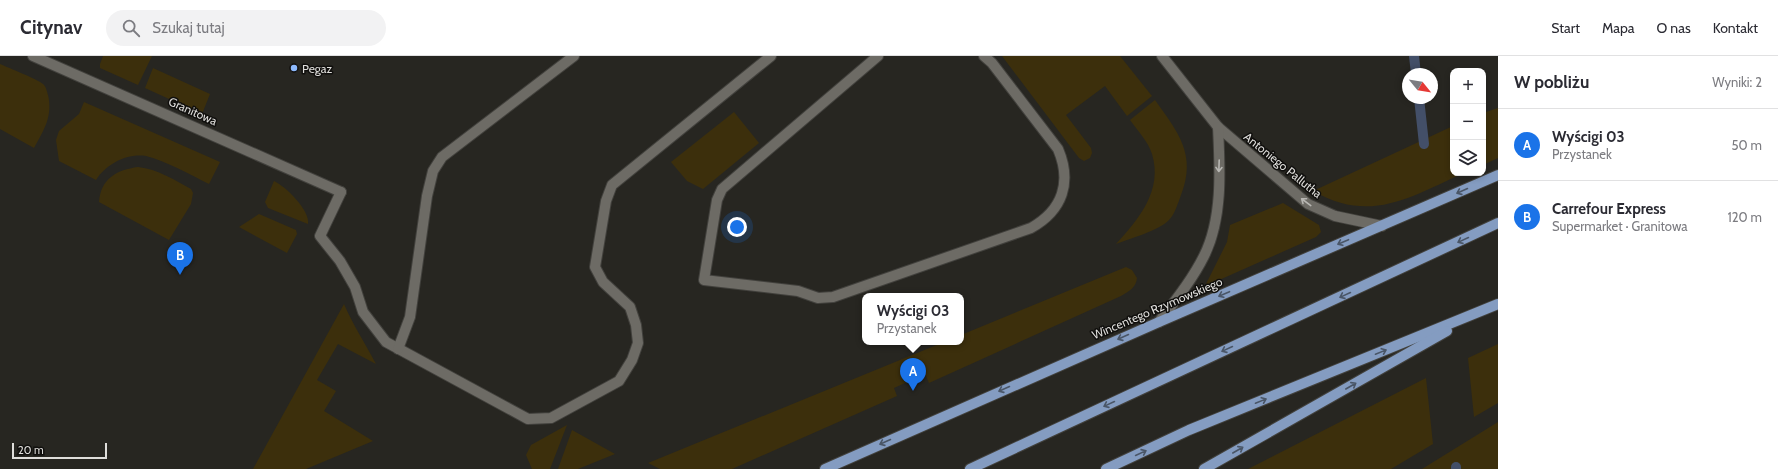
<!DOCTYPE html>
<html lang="pl">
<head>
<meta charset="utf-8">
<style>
	:root { --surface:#fff; --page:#f2f2f3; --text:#2b2b33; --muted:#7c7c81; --line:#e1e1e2; --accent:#1a73e8 }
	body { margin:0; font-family:Cabin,sans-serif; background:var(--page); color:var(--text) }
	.controls { position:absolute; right:12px; top:12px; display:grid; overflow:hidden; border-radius:8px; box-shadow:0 2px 6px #0003 }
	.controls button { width:36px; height:36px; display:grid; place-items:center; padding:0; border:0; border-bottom:1px solid var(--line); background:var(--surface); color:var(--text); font:20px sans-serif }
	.compass { position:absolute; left:1402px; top:12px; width:36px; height:36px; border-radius:50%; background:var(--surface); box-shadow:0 2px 6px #0003; rotate:120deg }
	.scale { position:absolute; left:12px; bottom:10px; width:95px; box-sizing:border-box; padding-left:4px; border:2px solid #dfdedb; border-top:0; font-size:11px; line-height:14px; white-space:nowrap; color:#dfdedb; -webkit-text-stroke:3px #100f0d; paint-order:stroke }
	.you { position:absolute; left:737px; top:171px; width:14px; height:14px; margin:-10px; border:3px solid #fff; border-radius:50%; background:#1a73e8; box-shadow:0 0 0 6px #1a73e833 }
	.badge { display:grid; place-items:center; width:26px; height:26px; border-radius:50%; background:var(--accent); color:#fff; font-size:13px; font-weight:700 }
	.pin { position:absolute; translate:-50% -33px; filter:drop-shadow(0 1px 2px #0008) }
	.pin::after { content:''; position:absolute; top:21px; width:14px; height:12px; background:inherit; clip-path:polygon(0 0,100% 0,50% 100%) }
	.popup { position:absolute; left:862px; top:237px; width:102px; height:52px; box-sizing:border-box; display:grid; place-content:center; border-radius:8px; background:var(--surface); filter:drop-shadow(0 1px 3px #0005); font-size:13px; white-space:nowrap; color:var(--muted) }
	.popup b { font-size:15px; color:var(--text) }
	.popup::after { content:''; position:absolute; left:50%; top:100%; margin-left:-8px; border:8px solid transparent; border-top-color:var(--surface) }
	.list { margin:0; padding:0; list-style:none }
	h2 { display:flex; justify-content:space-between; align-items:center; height:52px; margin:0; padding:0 16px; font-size:17px }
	h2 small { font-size:13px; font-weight:400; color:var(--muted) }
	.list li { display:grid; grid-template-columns:26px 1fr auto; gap:12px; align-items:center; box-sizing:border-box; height:72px; padding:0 16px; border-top:1px solid var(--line) }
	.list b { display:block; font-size:15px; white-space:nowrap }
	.list p { margin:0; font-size:13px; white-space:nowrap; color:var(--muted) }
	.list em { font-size:13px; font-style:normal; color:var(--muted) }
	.icon { flex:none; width:22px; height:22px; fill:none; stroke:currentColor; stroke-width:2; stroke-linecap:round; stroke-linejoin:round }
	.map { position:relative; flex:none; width:1498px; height:413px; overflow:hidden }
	header { display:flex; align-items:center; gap:24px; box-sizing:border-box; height:56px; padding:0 20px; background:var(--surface); border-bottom:1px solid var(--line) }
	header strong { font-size:19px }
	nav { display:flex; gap:22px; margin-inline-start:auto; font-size:14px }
	.search { width:280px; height:36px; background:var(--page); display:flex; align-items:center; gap:10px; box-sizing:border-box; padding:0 14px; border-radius:22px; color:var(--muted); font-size:15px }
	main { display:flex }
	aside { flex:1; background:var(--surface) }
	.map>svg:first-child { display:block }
	.green { fill:#3c2f0c }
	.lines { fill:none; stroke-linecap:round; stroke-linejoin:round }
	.stream { stroke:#434f68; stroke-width:10 }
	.service-casing { stroke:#42413d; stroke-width:12 }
	.minor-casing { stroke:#42413d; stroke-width:12 }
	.primary-casing { stroke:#42413d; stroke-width:12 }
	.service { stroke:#6d6b65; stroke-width:10 }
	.minor { stroke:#6d6b65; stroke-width:10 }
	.primary { stroke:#849cc1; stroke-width:10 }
	.oneway { stroke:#b7b6b2 }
	.oneway2 { stroke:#4a5667 }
	.poi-dot { fill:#8db9fc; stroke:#100f0d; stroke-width:1.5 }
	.labels { text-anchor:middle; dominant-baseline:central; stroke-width:3; stroke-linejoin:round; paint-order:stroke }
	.poi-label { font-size:12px; fill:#dfdedb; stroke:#100f0d; text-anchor:start }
	.street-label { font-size:12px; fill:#dfdedb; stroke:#100f0d }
</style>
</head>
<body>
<header>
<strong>Citynav</strong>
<div class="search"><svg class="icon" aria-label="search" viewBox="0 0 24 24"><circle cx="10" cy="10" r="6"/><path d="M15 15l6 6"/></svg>Szukaj tutaj</div>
<nav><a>Start</a><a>Mapa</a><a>O nas</a><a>Kontakt</a></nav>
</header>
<main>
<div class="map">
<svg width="1498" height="413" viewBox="0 0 1498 413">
	<rect width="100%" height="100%" fill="#272621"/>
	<g class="green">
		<path d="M103,0H152L138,29L100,12V8Z"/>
		<path d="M1002,0H1120L1152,40L1127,60L1105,30L1066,59L1091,92L1092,97L1090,102L1084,105L1079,102Z"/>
		<path d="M0,8C9,12 37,23 43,28C46,30 47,36 48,39C53,60 44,74 34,92L0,73Z"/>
		<path d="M153,12L210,38L202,58L145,32Z"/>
		<path d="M1155,44C1178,76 1197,99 1181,139C1178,147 1175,158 1169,164C1160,174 1129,183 1116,188C1139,163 1163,134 1152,98C1148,85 1137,74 1130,64Z"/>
		<path d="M84,46L220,106L209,128C191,119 166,105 146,100C127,97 106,108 96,124L59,105L56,84L59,75L79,58Z"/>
		<path d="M1498,52V102L1483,109V57Z"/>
		<path d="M734,56L759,87L703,133L687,125L671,106Z"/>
		<path d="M1453,70V117H1464C1410,141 1371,168 1313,135Z"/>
		<path d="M138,111C158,113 174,124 191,133L193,137L191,148L169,184L99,146C101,122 117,114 138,111Z"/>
		<path d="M274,125C285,130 310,154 308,168L268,152L265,146Z"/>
		<path d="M1283,147L1319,169L1321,176L1316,181L1208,229L1206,228L1227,186L1230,169Z"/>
		<path d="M259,158L296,174L297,178L287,197L239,171Z"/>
		<path d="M1126,211L1132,214L1137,222C1136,232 1129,235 1121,240L929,327L925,318L894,332L897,340L732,413H660L648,407L944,286H961V279Z"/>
		<path d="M344,248C353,269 365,287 376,308L338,288L317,324L336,335L324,355L373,385L306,413H253Z"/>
		<path d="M1498,288V347L1474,361L1468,302Z"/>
		<path d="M1426,322L1433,388L1391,413H1248Z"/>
		<path d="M1498,366V413H1422Z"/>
		<path d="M567,369L550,413H532L526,399L531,389Z"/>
		<path d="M572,374L615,398L578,413H558Z"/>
	</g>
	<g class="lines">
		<g class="stream">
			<path d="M1414,0L1416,18"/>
			<path d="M1419,42L1424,88"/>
			<path d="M1456,413V411"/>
		</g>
		<defs>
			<g id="service">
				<path d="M878,0L722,133L717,144L704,224L798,235L818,242L833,241L1031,172C1063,154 1072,126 1058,93L992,7L984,0"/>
				<path d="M341,136L320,180L340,205L355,231L363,256L386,286L528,363L551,362L619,325L632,304L638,287L636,269L630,251L603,226L595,211L606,145L612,129L771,0"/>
				<path d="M398,293L410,261L427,140L433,115L442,101L574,0"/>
			</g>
			<g id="minor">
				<path d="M33,0L341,136"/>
				<path d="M1162,0L1218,71L1308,148L1335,160L1382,170"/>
				<path d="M1159,266C1175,245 1192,224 1204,200C1223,162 1220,113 1218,71"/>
			</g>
			<g id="primary">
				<path d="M825,413L1159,266L1498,119"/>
				<path d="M970,413L1498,167"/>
				<path d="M1106,413L1189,374L1498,248"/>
				<path d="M1204,413L1447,275"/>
			</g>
		</defs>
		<use href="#service" class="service-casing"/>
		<use href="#minor" class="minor-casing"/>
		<use href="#primary" class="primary-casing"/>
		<use href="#service" class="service"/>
		<use href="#minor" class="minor"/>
		<use href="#primary" class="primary"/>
	</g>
	<defs><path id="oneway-shaft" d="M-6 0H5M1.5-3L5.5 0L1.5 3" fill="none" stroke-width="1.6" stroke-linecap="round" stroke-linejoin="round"/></defs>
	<g class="oneway">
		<use href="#oneway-shaft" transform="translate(1219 110) rotate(92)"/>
		<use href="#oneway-shaft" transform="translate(1306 146) rotate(-143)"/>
	</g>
	<g class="oneway2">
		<use href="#oneway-shaft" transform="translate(1462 135) rotate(156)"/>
		<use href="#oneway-shaft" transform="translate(1463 184) rotate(155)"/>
		<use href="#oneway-shaft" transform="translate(1343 186) rotate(157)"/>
		<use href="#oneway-shaft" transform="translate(1224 238) rotate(157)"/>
		<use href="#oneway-shaft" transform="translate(1345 239) rotate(155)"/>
		<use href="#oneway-shaft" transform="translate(1123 281) rotate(156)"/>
		<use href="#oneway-shaft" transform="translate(1227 293) rotate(155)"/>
		<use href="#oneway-shaft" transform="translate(1381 296) rotate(-22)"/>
		<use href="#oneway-shaft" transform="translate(1351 330) rotate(-30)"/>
		<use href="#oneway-shaft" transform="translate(1004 333) rotate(156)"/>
		<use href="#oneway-shaft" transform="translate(1261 345) rotate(-22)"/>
		<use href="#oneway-shaft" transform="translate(1109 348) rotate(155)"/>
		<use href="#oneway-shaft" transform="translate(885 386) rotate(156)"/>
		<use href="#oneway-shaft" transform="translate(1238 394) rotate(-30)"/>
		<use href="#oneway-shaft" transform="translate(1141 397) rotate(-25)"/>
	</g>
	<circle class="poi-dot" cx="294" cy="12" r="4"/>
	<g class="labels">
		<g class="poi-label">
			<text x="302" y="12">Pegaz</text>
		</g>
		<g class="street-label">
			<text transform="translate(193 55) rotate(24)">Granitowa</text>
			<text transform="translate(1283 109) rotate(39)">Antoniego Pallutha</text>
			<text transform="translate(1157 252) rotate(-23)">Wincentego Rzymowskiego</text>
		</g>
	</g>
</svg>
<div class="controls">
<button>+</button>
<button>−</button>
<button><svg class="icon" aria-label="layers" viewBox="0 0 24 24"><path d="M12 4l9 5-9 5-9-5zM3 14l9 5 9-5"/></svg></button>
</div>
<svg class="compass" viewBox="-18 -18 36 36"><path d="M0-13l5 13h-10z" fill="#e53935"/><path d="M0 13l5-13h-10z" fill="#7c7c81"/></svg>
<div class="scale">20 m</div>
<div class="you"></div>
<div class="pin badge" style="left:913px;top:335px">A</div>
<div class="popup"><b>Wyścigi 03</b>Przystanek</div>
<div class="pin badge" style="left:180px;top:219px">B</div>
</div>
<aside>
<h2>W pobliżu<small>Wyniki: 2</small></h2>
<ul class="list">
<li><span class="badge">A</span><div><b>Wyścigi 03</b><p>Przystanek</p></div><em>50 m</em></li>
<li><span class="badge">B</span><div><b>Carrefour Express</b><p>Supermarket · Granitowa</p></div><em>120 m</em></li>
</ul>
</aside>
</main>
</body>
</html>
